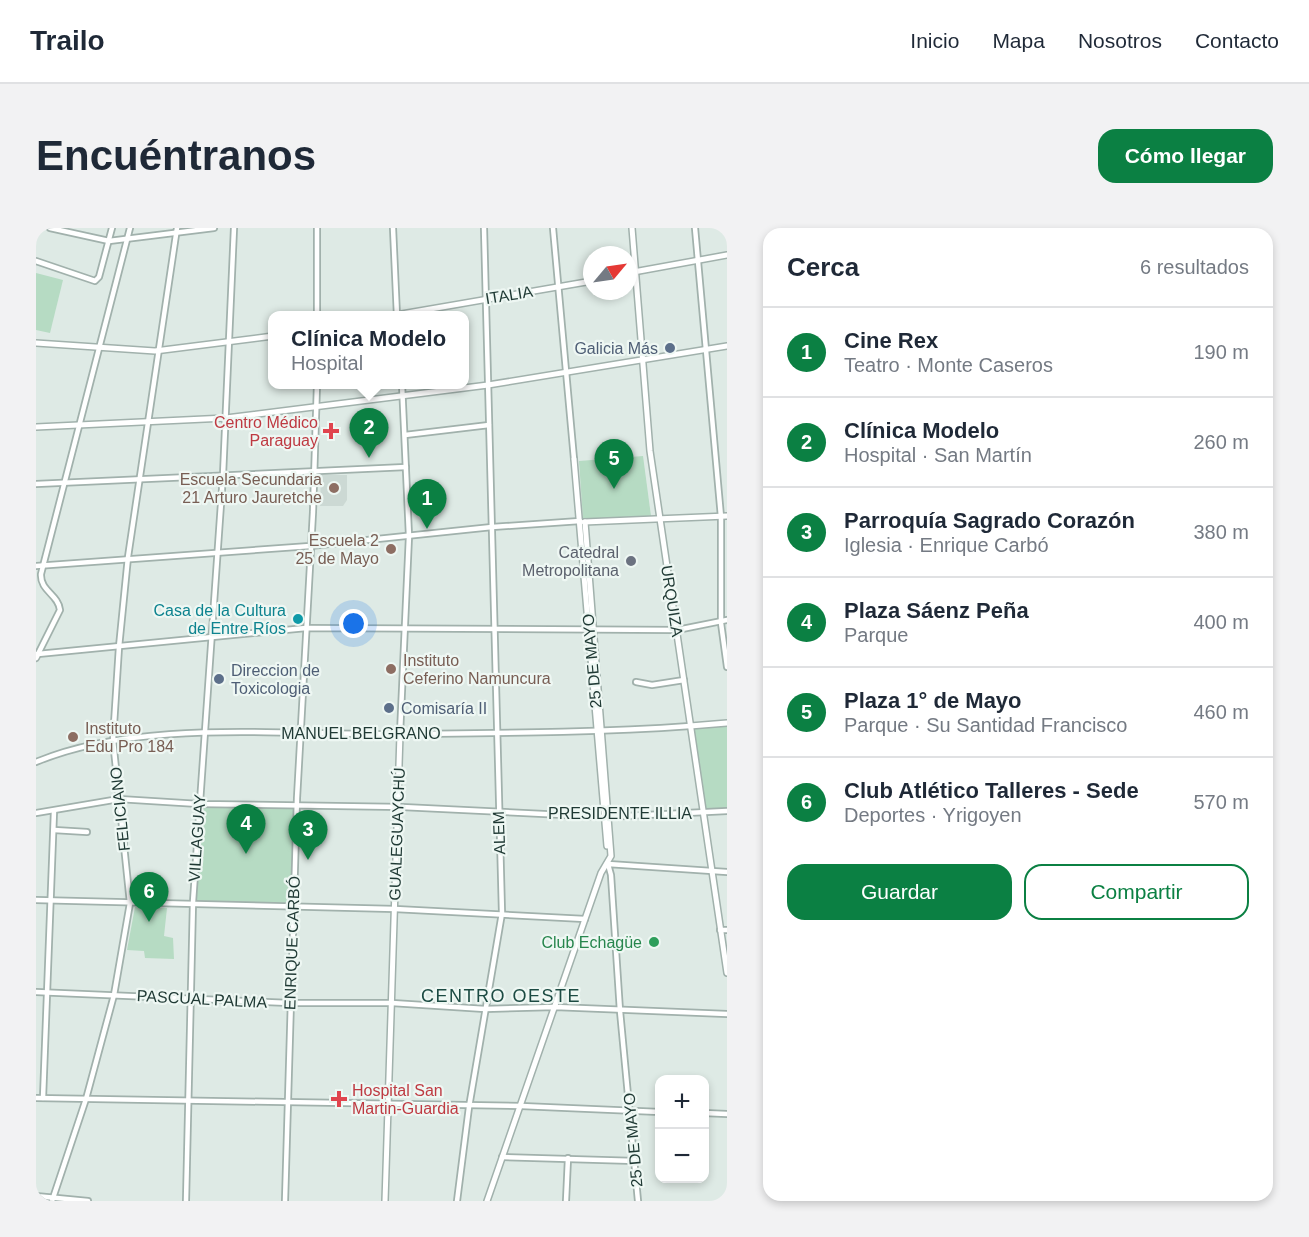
<!DOCTYPE html>
<html lang="es">
<head>
<meta charset="utf-8">
<style>
	:root { --surface:#fff; --page:#f2f2f3; --text:#1f2937; --muted:#747a83; --line:#e0e1e3; --accent:#0b8043 }
	body { margin:0; font-family:Helvetica,sans-serif; background:var(--page); color:var(--text) }
	.controls { position:absolute; right:18px; bottom:18px; display:grid; overflow:hidden; border-radius:12px; box-shadow:0 3px 9px #0003 }
	.controls button { width:54px; height:54px; display:grid; place-items:center; padding:0; border:0; border-bottom:2px solid var(--line); background:var(--surface); color:var(--text); font:30px sans-serif }
	.compass { position:absolute; left:547px; top:18px; width:54px; height:54px; border-radius:50%; background:var(--surface); box-shadow:0 3px 9px #0003; rotate:61deg }
	.you { position:absolute; left:318px; top:396px; width:21px; height:21px; margin:-15px; border:4px solid #fff; border-radius:50%; background:#1a73e8; box-shadow:0 0 0 9px #1a73e833 }
	.badge { display:grid; place-items:center; width:39px; height:39px; border-radius:50%; background:var(--accent); color:#fff; font-size:20px; font-weight:700 }
	.pin { position:absolute; translate:-50% -50px; filter:drop-shadow(0 2px 3px #0008) }
	.pin::after { content:''; position:absolute; top:32px; width:21px; height:18px; background:inherit; clip-path:polygon(0 0,100% 0,50% 100%) }
	.popup { position:absolute; left:232px; top:83px; width:201px; height:78px; box-sizing:border-box; display:grid; place-content:center; border-radius:12px; background:var(--surface); filter:drop-shadow(0 2px 4px #0005); font-size:20px; white-space:nowrap; color:var(--muted) }
	.popup b { font-size:22px; color:var(--text) }
	.popup::after { content:''; position:absolute; left:50%; top:100%; margin-left:-12px; border:12px solid transparent; border-top-color:var(--surface) }
	.list { margin:0; padding:0; list-style:none }
	h2 { display:flex; justify-content:space-between; align-items:center; height:78px; margin:0; padding:0 24px; font-size:26px }
	h2 small { font-size:20px; font-weight:400; color:var(--muted) }
	.list li { display:grid; grid-template-columns:39px 1fr auto; gap:18px; align-items:center; box-sizing:border-box; height:90px; padding:0 24px; border-top:2px solid var(--line) }
	.list b { display:block; font-size:22px; white-space:nowrap }
	.list p { margin:0; font-size:20px; white-space:nowrap; color:var(--muted) }
	.list em { font-size:20px; font-style:normal; color:var(--muted) }
	.actions { display:flex; gap:12px; padding:18px 24px }
	.actions a { flex:1; padding:14px 0; border:2px solid var(--accent); border-radius:18px; text-align:center; font-size:21px; color:var(--accent) }
	.actions .main { background:var(--accent); color:#fff }
	.map { position:relative; flex:none; width:691px; height:973px; overflow:hidden; border-radius:18px }
	header { display:flex; align-items:center; gap:36px; box-sizing:border-box; height:84px; padding:0 30px; background:var(--surface); border-bottom:2px solid var(--line) }
	header strong { font-size:28px }
	nav { display:flex; gap:33px; margin-inline-start:auto; font-size:21px }
	.intro { display:flex; align-items:center; justify-content:space-between; box-sizing:border-box; height:144px; padding:0 36px }
	h1 { margin:0; font-size:42px }
	.button { padding:15px 27px; border-radius:18px; background:var(--accent); color:#fff; font-size:21px; font-weight:700 }
	main { display:flex; gap:36px; padding:0 36px }
	aside { flex:1; background:var(--surface); border-radius:18px; box-shadow:0 3px 9px #0003 }
	.map>svg:first-child { display:block }
	.built { fill:#ccd9d4 }
	.green { fill:#b6dbc3 }
	.lines { fill:none; stroke-linecap:round; stroke-linejoin:round }
	.minor-casing { stroke:#a1b1ac; stroke-width:8 }
	.tertiary-casing { stroke:#a1b1ac; stroke-width:8 }
	.minor { stroke:#fff; stroke-width:4.5 }
	.tertiary { stroke:#fff; stroke-width:5 }
	.service-dot { fill:#5c6f8a; stroke:#eef7f3; stroke-width:2 }
	.health-dot { fill:#e0444e; stroke:#eef7f3; stroke-width:2 }
	.education-dot { fill:#8d6e63; stroke:#eef7f3; stroke-width:2 }
	.worship-dot { fill:#6b7280; stroke:#eef7f3; stroke-width:2 }
	.culture-dot { fill:#0f9aa8; stroke:#eef7f3; stroke-width:2 }
	.leisure-dot { fill:#2e9e5b; stroke:#eef7f3; stroke-width:2 }
	.labels { text-anchor:middle; dominant-baseline:central; stroke-width:4.5; stroke-linejoin:round; paint-order:stroke }
	.street-label { font-size:16px; fill:#1f3934; stroke:#eef7f3 }
	.service-label { font-size:16px; fill:#4e5e75; stroke:#eef7f3; text-anchor:start }
	.health-label { font-size:16px; fill:#be3a42; stroke:#eef7f3; text-anchor:end }
	.education-label { font-size:16px; fill:#785e54; stroke:#eef7f3; text-anchor:end }
	.worship-label { font-size:16px; fill:#5b616d; stroke:#eef7f3; text-anchor:end }
	.culture-label { font-size:16px; fill:#0d838f; stroke:#eef7f3; text-anchor:end }
	.leisure-label { font-size:16px; fill:#27864d; stroke:#eef7f3; text-anchor:end }
	.neighbourhood-label { font-size:18px; letter-spacing:1.5px; fill:#1c4b43; stroke:#eef7f3 }
</style>
</head>
<body>
<header>
<strong>Trailo</strong>
<nav><a>Inicio</a><a>Mapa</a><a>Nosotros</a><a>Contacto</a></nav>
</header>
<div class="intro"><h1>Encuéntranos</h1><a class="button">Cómo llegar</a></div>
<main>
<div class="map">
<svg width="691" height="973" viewBox="0 0 691 973">
	<rect width="100%" height="100%" fill="#deeae5"/>
	<path class="built" d="M285,247H311V272L307,278H284Z"/>
	<g class="green">
		<path d="M0,45L27,52L14,105L0,102Z"/>
		<path d="M607,228L615,288L547,291L543,233Z"/>
		<path d="M691,497V581L669,583L657,501Z"/>
		<path d="M164,577L262,580L256,676L158,673Z"/>
		<path d="M99,679L131,680L128,708L137,710L138,731L109,730L108,723L91,722Z"/>
	</g>
	<g class="lines">
		<defs>
			<g id="minor">
				<path d="M14,0L73,13L178,0"/>
				<path d="M281,0V88"/>
				<path d="M357,0L361,88"/>
				<path d="M517,0L538,231"/>
				<path d="M659,0L685,289V395L691,439"/>
				<path d="M0,2V0"/>
				<path d="M0,33L59,53L63,49L76,0"/>
				<path d="M369,207L453,197"/>
				<path d="M0,256L370,239"/>
				<path d="M0,338L274,318L456,299L544,293"/>
				<path d="M2,426L270,400L641,402L691,392"/>
				<path d="M2,426L24,382C22,366 4,363 5,346L94,0"/>
				<path d="M600,454L616,457L648,452"/>
				<path d="M364,506L373,308L366,156"/>
				<path d="M0,534C105,490 251,508 364,506C461,505 557,505 654,498"/>
				<path d="M0,585L83,571L163,576L366,579L569,589L691,583"/>
				<path d="M18,602L51,604"/>
				<path d="M0,672L359,681L549,691"/>
				<path d="M684,702H691"/>
				<path d="M0,764L254,775H356L449,781L519,779L691,786"/>
				<path d="M0,870L485,878L624,884"/>
				<path d="M7,870L18,583"/>
				<path d="M668,885L691,886"/>
				<path d="M466,929L600,933"/>
				<path d="M0,968L52,973"/>
				<path d="M16,973L50,871L78,767L94,675L77,512L83,419L92,329L141,0"/>
				<path d="M150,973L157,674L187,247L198,0"/>
				<path d="M249,973L261,570L277,284L281,156"/>
				<path d="M421,973L433,879L466,685L448,0"/>
				<path d="M530,973L532,930"/>
				<path d="M602,973L584,783L575,647L572,636L691,644"/>
			</g>
			<g id="tertiary">
				<path d="M596,0L614,223L691,745"/>
				<path d="M592,45L691,27"/>
				<path d="M354,88L556,53"/>
				<path d="M0,115L119,123L237,108"/>
				<path d="M0,199L190,190L452,157L691,118"/>
				<path d="M538,231L571,618"/>
				<path d="M548,294L691,288"/>
				<path d="M0,430L2,426"/>
				<path d="M654,498L691,495"/>
				<path d="M349,973L364,506"/>
				<path d="M451,973L565,645L575,628L549,294"/>
			</g>
		</defs>
		<use href="#minor" class="minor-casing"/>
		<use href="#tertiary" class="tertiary-casing"/>
		<use href="#minor" class="minor"/>
		<use href="#tertiary" class="tertiary"/>
	</g>
	<g class="service-dot">
		<circle cx="634" cy="120" r="6"/>
		<circle cx="183" cy="451" r="6"/>
		<circle cx="353" cy="480" r="6"/>
	</g>
	<g class="health-dot">
		<path d="M292 194h6v6h6v6h-6v6h-6v-6h-6v-6h6z"/>
		<path d="M300 862h6v6h6v6h-6v6h-6v-6h-6v-6h6z"/>
	</g>
	<g class="education-dot">
		<circle cx="298" cy="260" r="6"/>
		<circle cx="355" cy="321" r="6"/>
		<circle cx="355" cy="441" r="6"/>
		<circle cx="37" cy="509" r="6"/>
	</g>
	<circle class="worship-dot" cx="595" cy="333" r="6"/>
	<circle class="culture-dot" cx="262" cy="391" r="6"/>
	<circle class="leisure-dot" cx="618" cy="714" r="6"/>
	<g class="labels">
		<g class="street-label">
			<text transform="translate(473 67) rotate(-9)">ITALIA</text>
			<text transform="translate(636 373) rotate(81)">URQUIZA</text>
			<text transform="translate(556 433) rotate(-95)">25 DE MAYO</text>
			<text x="325" y="505">MANUEL BELGRANO</text>
			<text transform="translate(84 581) rotate(-96)">FELICIANO</text>
			<text x="584" y="585">PRESIDENTE ILLIA</text>
			<text transform="translate(463 605) rotate(-92)">ALEM</text>
			<text transform="translate(361 606) rotate(-88)">GUALEGUAYCHÚ</text>
			<text transform="translate(161 610) rotate(-86)">VILLAGUAY</text>
			<text transform="translate(256 715) rotate(-88)">ENRIQUE CARBÓ</text>
			<text transform="translate(166 771) rotate(3)">PASCUAL PALMA</text>
			<text transform="translate(597 912) rotate(-95)">25 DE MAYO</text>
		</g>
		<g class="service-label">
			<text x="622" y="120" text-anchor="end">Galicia Más</text>
			<text x="195" y="442">Direccion de<tspan x="195" dy="18">Toxicologia</tspan></text>
			<text x="365" y="480">Comisaría II</text>
		</g>
		<g class="health-label">
			<text x="282" y="194">Centro Médico<tspan x="282" dy="18">Paraguay</tspan></text>
			<text x="316" y="862" text-anchor="start">Hospital San<tspan x="316" dy="18">Martin-Guardia</tspan></text>
		</g>
		<g class="education-label">
			<text x="286" y="251">Escuela Secundaria<tspan x="286" dy="18">21 Arturo Jauretche</tspan></text>
			<text x="343" y="312">Escuela 2<tspan x="343" dy="18">25 de Mayo</tspan></text>
			<text x="367" y="432" text-anchor="start">Instituto<tspan x="367" dy="18">Ceferino Namuncura</tspan></text>
			<text x="49" y="500" text-anchor="start">Instituto<tspan x="49" dy="18">Edu Pro 184</tspan></text>
		</g>
		<g class="worship-label">
			<text x="583" y="324">Catedral<tspan x="583" dy="18">Metropolitana</tspan></text>
		</g>
		<g class="culture-label">
			<text x="250" y="382">Casa de la Cultura<tspan x="250" dy="18">de Entre Ríos</tspan></text>
		</g>
		<g class="leisure-label">
			<text x="606" y="714">Club Echagüe</text>
		</g>
		<g class="neighbourhood-label">
			<text x="465" y="768">CENTRO OESTE</text>
		</g>
	</g>
</svg>
<div class="controls">
<button>+</button>
<button>−</button>
</div>
<svg class="compass" viewBox="-18 -18 36 36"><path d="M0-13l5 13h-10z" fill="#e53935"/><path d="M0 13l5-13h-10z" fill="#747a83"/></svg>
<div class="you"></div>
<div class="pin badge" style="left:391px;top:301px">1</div>
<div class="pin badge" style="left:333px;top:230px">2</div>
<div class="popup"><b>Clínica Modelo</b>Hospital</div>
<div class="pin badge" style="left:272px;top:632px">3</div>
<div class="pin badge" style="left:210px;top:626px">4</div>
<div class="pin badge" style="left:578px;top:261px">5</div>
<div class="pin badge" style="left:113px;top:694px">6</div>
</div>
<aside>
<h2>Cerca<small>6 resultados</small></h2>
<ul class="list">
<li><span class="badge">1</span><div><b>Cine Rex</b><p>Teatro · Monte Caseros</p></div><em>190 m</em></li>
<li><span class="badge">2</span><div><b>Clínica Modelo</b><p>Hospital · San Martín</p></div><em>260 m</em></li>
<li><span class="badge">3</span><div><b>Parroquía Sagrado Corazón</b><p>Iglesia · Enrique Carbó</p></div><em>380 m</em></li>
<li><span class="badge">4</span><div><b>Plaza Sáenz Peña</b><p>Parque</p></div><em>400 m</em></li>
<li><span class="badge">5</span><div><b>Plaza 1° de Mayo</b><p>Parque · Su Santidad Francisco</p></div><em>460 m</em></li>
<li><span class="badge">6</span><div><b>Club Atlético Talleres - Sede</b><p>Deportes · Yrigoyen</p></div><em>570 m</em></li>
</ul>
<div class="actions"><a class="main">Guardar</a><a>Compartir</a></div>
</aside>
</main>
</body>
</html>
